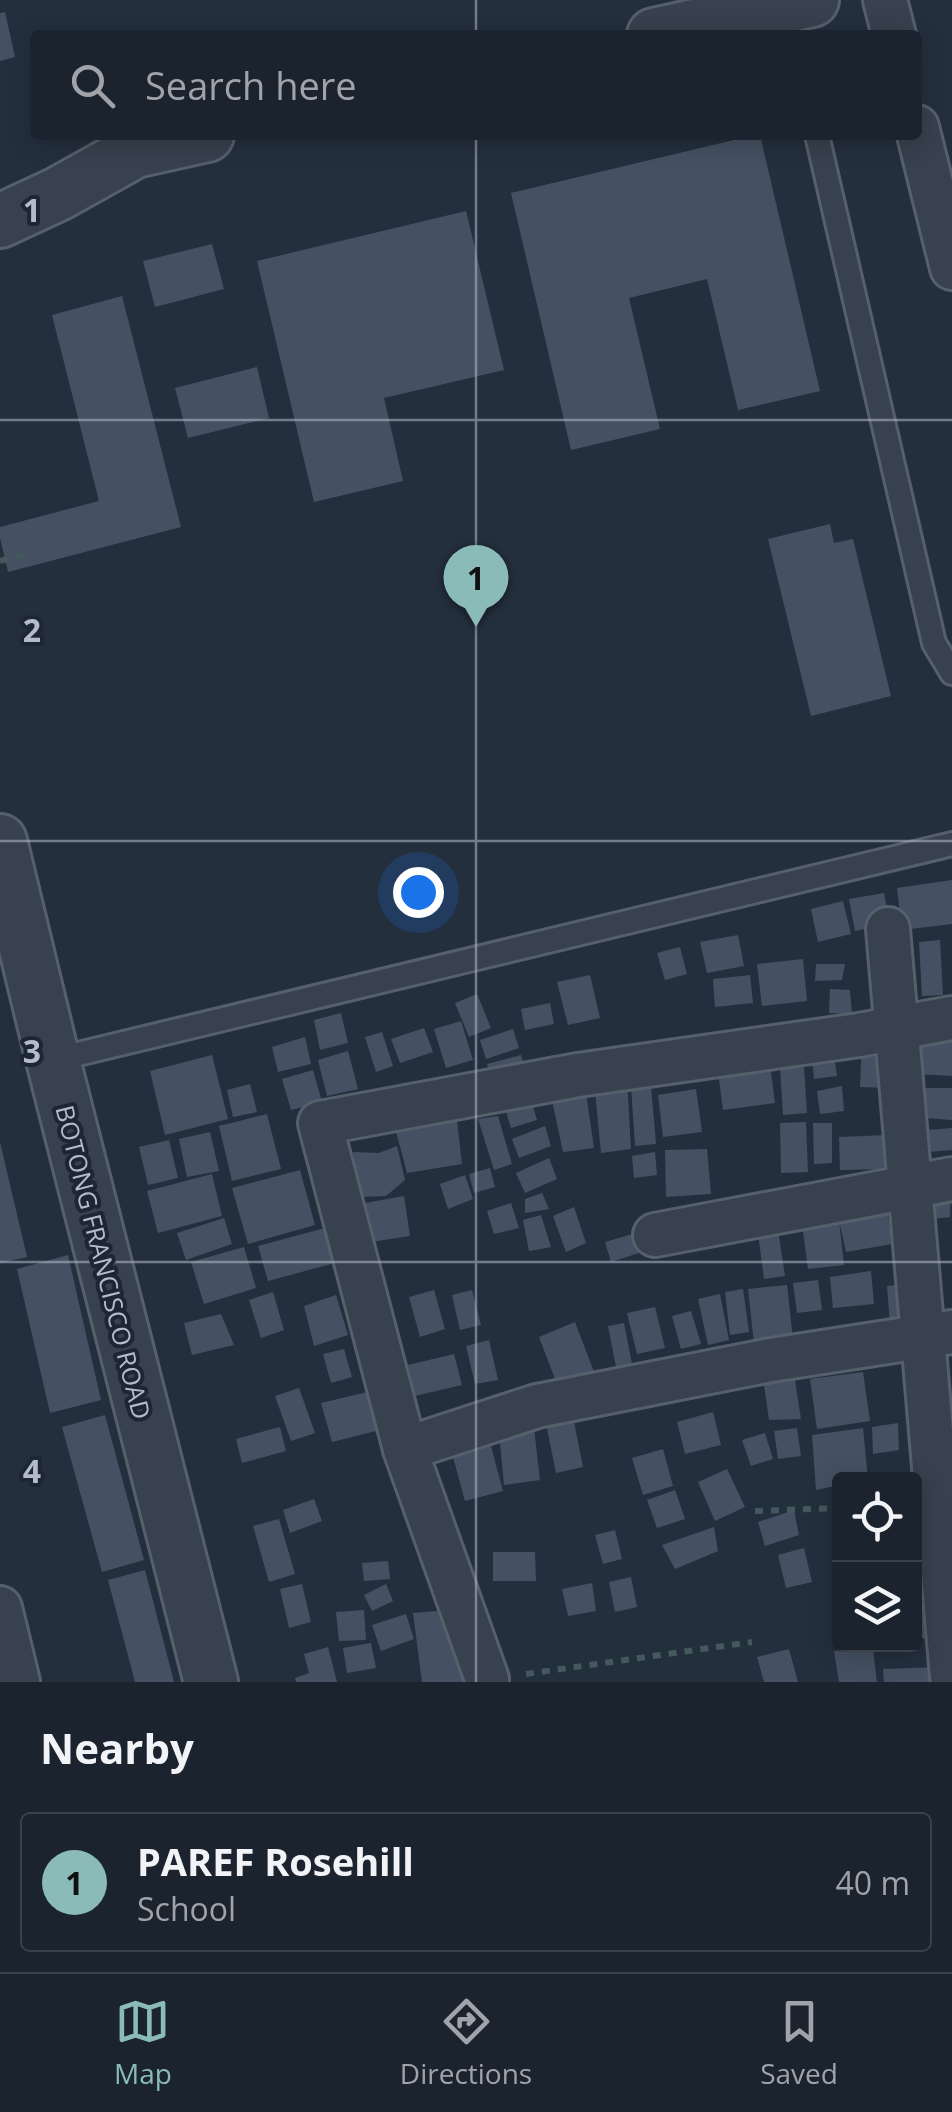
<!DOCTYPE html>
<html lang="en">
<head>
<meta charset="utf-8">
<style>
	:root { --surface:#1b232e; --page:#242b36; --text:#f1f3f6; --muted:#a0a4aa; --line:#39404a; --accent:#8bbbb9 }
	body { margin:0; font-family:"Open Sans",sans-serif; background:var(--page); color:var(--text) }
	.controls { position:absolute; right:30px; bottom:30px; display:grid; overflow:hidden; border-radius:10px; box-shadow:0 5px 25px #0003 }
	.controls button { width:90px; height:90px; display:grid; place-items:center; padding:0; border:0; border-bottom:2px solid var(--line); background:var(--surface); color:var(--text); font:50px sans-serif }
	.you { position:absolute; left:418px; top:892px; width:35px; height:35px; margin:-25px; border:8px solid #fff; border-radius:50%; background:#1a73e8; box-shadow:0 0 0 15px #1a73e833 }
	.badge { display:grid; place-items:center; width:65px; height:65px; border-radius:50%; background:var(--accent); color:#111; font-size:32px; font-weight:700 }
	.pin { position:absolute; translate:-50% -82px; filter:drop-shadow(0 2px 5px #0008) }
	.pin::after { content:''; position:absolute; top:52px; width:35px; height:30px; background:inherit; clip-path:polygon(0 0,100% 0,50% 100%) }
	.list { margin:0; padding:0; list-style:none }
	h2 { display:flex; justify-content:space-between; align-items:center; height:130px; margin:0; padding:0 40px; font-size:42px }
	h2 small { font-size:32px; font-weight:400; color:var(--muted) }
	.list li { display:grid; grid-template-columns:65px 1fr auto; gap:30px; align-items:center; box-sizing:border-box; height:140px; margin:0 20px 20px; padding:0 20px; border:2px solid var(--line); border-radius:10px }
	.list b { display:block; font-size:38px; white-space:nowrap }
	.list p { margin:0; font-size:32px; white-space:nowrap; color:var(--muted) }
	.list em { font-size:32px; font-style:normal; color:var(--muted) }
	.icon { flex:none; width:55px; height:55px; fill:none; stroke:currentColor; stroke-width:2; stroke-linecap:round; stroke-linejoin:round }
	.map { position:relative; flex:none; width:952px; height:1682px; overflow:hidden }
	.search { position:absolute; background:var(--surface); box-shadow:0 5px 25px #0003; left:30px; right:30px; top:30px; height:110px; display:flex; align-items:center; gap:25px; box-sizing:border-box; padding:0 35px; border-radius:10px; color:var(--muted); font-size:38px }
	.sheet { height:290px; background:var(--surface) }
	nav { display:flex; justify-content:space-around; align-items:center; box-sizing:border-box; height:140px; border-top:2px solid var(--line); background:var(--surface); font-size:28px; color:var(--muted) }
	nav a { display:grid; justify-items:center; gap:5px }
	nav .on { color:var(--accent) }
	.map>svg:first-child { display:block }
	.building { fill:#455162 }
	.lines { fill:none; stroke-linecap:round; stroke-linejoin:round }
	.service-casing { stroke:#565f6c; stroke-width:28 }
	.minor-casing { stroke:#565f6c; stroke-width:48 }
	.tertiary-casing { stroke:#565f6c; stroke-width:58 }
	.path { stroke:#44595c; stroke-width:6; stroke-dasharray:8 8; stroke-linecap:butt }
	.service { stroke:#38414e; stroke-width:22 }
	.minor { stroke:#38414e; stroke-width:42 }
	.tertiary { stroke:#38414e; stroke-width:52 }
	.grid { fill:none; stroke:#b4bcc9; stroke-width:2.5; stroke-opacity:0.55 }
	.labels { text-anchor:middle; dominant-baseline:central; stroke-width:8; stroke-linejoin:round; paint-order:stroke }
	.street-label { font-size:25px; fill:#b4bcc9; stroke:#1d2633 }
	.grid-label { font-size:32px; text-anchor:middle; font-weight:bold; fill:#b4bcc9; stroke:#1d2633; stroke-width:8; stroke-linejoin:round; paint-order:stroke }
</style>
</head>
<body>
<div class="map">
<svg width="952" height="1682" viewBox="0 0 952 1682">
	<rect width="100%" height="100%" fill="#242f3e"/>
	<g class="building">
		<path d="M5,12L15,57L0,61V13Z"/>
		<path d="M755,135H760L820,391L738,410L707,279L629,298L660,429L571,450L511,193Z"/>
		<path d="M466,211L504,370L384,398L403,481L314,502L257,261Z"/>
		<path d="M212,244L224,289L155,307L143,261Z"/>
		<path d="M122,296L181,527L8,572L0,538V527L99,501L52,315Z"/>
		<path d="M257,367L269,418L188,438L175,388Z"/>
		<path d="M830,524L834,543L853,539L891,696L811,716L768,539Z"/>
		<path d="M952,880V924L902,930L897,888Z"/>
		<path d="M884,893L890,924L855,931L849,899Z"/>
		<path d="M843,901L851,934L818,942L811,909Z"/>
		<path d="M738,935L744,966L707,973L700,942Z"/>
		<path d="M940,940L943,995L922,996L919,942Z"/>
		<path d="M680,947L687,974L665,980L657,953Z"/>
		<path d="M803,959L807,1001L762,1006L757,964Z"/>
		<path d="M816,964H845L842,980L815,981Z"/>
		<path d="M590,975L600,1018L568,1025L557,982Z"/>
		<path d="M750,975L753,1003L715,1007L713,979Z"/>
		<path d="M830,989L850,990L852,1014L829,1013Z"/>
		<path d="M477,994L491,1028L469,1037L455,1003Z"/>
		<path d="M550,1003L554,1024L525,1030L521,1009Z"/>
		<path d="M341,1013L348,1043L320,1050L314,1020Z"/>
		<path d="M461,1021L473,1060L446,1068L434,1029Z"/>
		<path d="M424,1028L433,1052L400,1063L391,1039Z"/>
		<path d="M513,1029L519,1048L486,1059L480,1040Z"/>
		<path d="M919,1031L952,1032V1076L916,1074Z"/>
		<path d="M382,1032L393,1066L376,1072L365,1037Z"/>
		<path d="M305,1037L311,1064L278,1072L272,1047Z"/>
		<path d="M862,1039L888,1040L887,1088L860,1087Z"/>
		<path d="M833,1049L837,1076L814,1079L811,1051Z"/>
		<path d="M348,1051L358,1089L327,1096L318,1060Z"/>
		<path d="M212,1055L228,1119L165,1135L150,1071Z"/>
		<path d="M521,1055L526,1072L492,1080L487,1064Z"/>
		<path d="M770,1065L775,1103L723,1110L718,1072Z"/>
		<path d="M804,1067L807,1113L783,1115L780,1068Z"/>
		<path d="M313,1070L322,1102L291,1110L282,1079Z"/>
		<path d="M627,1079L631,1149L601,1153L594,1081Z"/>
		<path d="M250,1084L257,1112L233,1117L227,1090Z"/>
		<path d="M651,1085L656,1144L635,1146L631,1086Z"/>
		<path d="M585,1086L594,1148L563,1152L550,1091Z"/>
		<path d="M842,1086L844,1111L820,1114L817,1091Z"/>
		<path d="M527,1088L537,1120L511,1128L501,1096Z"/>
		<path d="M922,1088H952V1120L925,1118Z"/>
		<path d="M696,1089L702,1132L663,1137L658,1095Z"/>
		<path d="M456,1113L462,1164L407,1173L394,1124Z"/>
		<path d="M267,1114L281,1169L232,1181L219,1126Z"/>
		<path d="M498,1116L512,1164L494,1170L478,1119Z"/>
		<path d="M806,1122L808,1172L781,1173L780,1123Z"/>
		<path d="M813,1123H832V1163L814,1164Z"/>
		<path d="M545,1126L551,1146L519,1158L512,1139Z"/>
		<path d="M952,1128V1150L928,1152L927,1130Z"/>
		<path d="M210,1132L219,1171L187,1177L179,1139Z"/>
		<path d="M887,1135L888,1169L840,1170L839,1137Z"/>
		<path d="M169,1140L178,1178L148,1185L139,1147Z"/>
		<path d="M0,1142L27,1257L0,1263Z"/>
		<path d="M397,1146L405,1180L386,1196L359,1197L353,1152L379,1153Z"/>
		<path d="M707,1149L711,1194L666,1197L665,1150Z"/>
		<path d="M655,1152L657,1175L634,1178L632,1156Z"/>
		<path d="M549,1158L557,1179L525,1193L516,1173Z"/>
		<path d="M490,1168L495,1187L474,1193L469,1174Z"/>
		<path d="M300,1170L315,1225L248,1244L232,1188Z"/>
		<path d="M212,1174L222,1216L158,1233L147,1191Z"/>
		<path d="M465,1175L473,1199L448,1209L440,1184Z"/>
		<path d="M951,1186L950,1217L932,1219L929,1188Z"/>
		<path d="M542,1193L549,1209L525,1213V1199Z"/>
		<path d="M404,1196L410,1236L371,1242L365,1203Z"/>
		<path d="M886,1202L892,1244L846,1252L836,1207Z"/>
		<path d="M511,1203L519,1228L494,1234L487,1211Z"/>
		<path d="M574,1207L586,1243L566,1252L553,1216Z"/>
		<path d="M541,1215L551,1247L529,1251L523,1220Z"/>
		<path d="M224,1218L232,1244L186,1260L177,1233Z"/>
		<path d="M839,1220L844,1265L808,1269L802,1224Z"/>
		<path d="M325,1228L335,1263L268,1281L258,1246Z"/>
		<path d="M778,1230L785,1276L764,1279L758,1233Z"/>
		<path d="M636,1233L642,1252L611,1262L605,1242Z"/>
		<path d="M244,1247L256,1288L204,1304L191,1262Z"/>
		<path d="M68,1255L101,1400L50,1413L17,1269Z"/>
		<path d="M871,1271L874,1304L833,1308L830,1277Z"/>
		<path d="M818,1280L822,1310L797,1313L793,1283Z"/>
		<path d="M913,1283L914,1323L890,1324L887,1286Z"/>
		<path d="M787,1285L793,1339L754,1343L748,1289Z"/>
		<path d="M743,1289L749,1332L730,1335L725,1292Z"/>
		<path d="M434,1290L445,1329L420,1337L409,1297Z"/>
		<path d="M472,1290L481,1325L460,1330L452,1295Z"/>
		<path d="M273,1292L284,1330L261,1338L249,1300Z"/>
		<path d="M720,1294L729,1340L708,1345L698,1299Z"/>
		<path d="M336,1295L348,1335L314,1346L304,1306Z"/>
		<path d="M655,1307L665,1348L637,1354L627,1313Z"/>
		<path d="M691,1311L701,1344L681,1349L672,1316Z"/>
		<path d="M221,1314L234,1345L192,1355L184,1323Z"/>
		<path d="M575,1322L594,1372L558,1387L539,1337Z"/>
		<path d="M624,1323L632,1364L616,1367L608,1326Z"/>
		<path d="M489,1340L498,1380L475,1384L466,1346Z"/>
		<path d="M344,1349L352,1377L331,1383L323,1354Z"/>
		<path d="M454,1354L462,1385L415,1396L408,1365Z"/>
		<path d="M793,1368L801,1419L769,1420L762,1370Z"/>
		<path d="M863,1372L870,1421L817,1429L810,1379Z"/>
		<path d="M299,1388L315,1433L291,1441L275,1396Z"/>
		<path d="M376,1390L384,1429L332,1442L321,1403Z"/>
		<path d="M713,1412L721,1445L685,1454L677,1422Z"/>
		<path d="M105,1415L144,1560L102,1572L62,1427Z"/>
		<path d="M574,1422L583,1467L556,1473L547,1428Z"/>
		<path d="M898,1423L899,1450L873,1454L872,1427Z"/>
		<path d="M280,1427L286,1451L242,1463L236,1439Z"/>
		<path d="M534,1428L540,1480L504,1485L499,1432Z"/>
		<path d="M797,1428L801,1456L778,1459L774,1431Z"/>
		<path d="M863,1428L868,1480H840V1485L816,1490L812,1435Z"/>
		<path d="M765,1433L773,1459L751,1466L742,1440Z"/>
		<path d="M488,1435L503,1491L465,1501L450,1446Z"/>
		<path d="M663,1449L673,1486L643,1495L632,1458Z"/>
		<path d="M727,1469L745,1507L715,1521L698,1482Z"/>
		<path d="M675,1490L685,1519L657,1528L647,1500Z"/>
		<path d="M314,1499L322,1521L290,1533L283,1510Z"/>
		<path d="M794,1510L799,1535L765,1546L758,1522Z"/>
		<path d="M279,1519L295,1574L269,1582L253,1526Z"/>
		<path d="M714,1527L718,1551L675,1569L662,1545Z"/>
		<path d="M615,1530L622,1559L603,1564L595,1535Z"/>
		<path d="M804,1548L812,1582L786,1588L778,1555Z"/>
		<path d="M493,1552H535L536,1581H493Z"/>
		<path d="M388,1561L390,1579L364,1581L362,1563Z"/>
		<path d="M145,1570L174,1682H135L108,1580Z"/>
		<path d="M631,1577L637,1607L615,1612L609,1582Z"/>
		<path d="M592,1583L596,1611L568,1616L562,1589Z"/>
		<path d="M302,1584L311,1622L289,1628L280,1589Z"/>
		<path d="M386,1584L393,1601L372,1611L364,1595Z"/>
		<path d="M934,1606L933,1637L914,1639V1607Z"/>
		<path d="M461,1609L467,1682H422L413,1613Z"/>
		<path d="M364,1610L366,1640L339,1641L336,1612Z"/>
		<path d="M406,1614L414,1639L381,1651L372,1625Z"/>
		<path d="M371,1643L376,1668L347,1673L343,1648Z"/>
		<path d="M328,1647L337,1682H296L295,1678L309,1673L304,1654Z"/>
		<path d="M789,1649L798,1682H764L757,1657Z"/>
		<path d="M873,1649L877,1682H839L834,1651Z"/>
		<path d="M940,1667L941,1682H884L883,1669Z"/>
	</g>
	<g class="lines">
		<defs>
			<g id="service">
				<path d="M817,135L934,643L952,673"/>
				<path d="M53,1060L952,844"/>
			</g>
			<g id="minor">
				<path d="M885,0L894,35"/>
				<path d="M917,127L952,268"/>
				<path d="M888,929L952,1677"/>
				<path d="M655,1235L952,1179"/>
				<path d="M405,1449L537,1406L771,1360L952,1332"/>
				<path d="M0,1608L18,1682"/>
				<path d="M487,1679L405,1449L320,1123L578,1075L859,1035L952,1018"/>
			</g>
			<g id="tertiary">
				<path d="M654,35L812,0"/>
				<path d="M0,221L58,194L135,151L207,135"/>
				<path d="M0,841L53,1060L211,1682"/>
			</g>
		</defs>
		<use href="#service" class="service-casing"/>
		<use href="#minor" class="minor-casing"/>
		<use href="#tertiary" class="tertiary-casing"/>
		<g class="path">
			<path d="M0,561L33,552"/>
			<path d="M755,1511L840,1508"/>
			<path d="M526,1674L752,1642"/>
		</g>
		<use href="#service" class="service"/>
		<use href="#minor" class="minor"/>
		<use href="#tertiary" class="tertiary"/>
	</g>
	<path class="grid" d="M476,0V35M476,135V1682M0,420H952M0,841H952M0,1262H952"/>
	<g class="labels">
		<g class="street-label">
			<text transform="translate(104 1262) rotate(76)">BOTONG FRANCISCO ROAD</text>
		</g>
	</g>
	<g class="grid-label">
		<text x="32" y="222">1</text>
		<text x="32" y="642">2</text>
		<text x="32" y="1063">3</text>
		<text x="32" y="1483">4</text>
	</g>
</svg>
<div class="controls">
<button><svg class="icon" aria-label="locate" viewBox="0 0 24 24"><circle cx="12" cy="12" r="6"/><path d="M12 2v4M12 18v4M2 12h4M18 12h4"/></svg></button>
<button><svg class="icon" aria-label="layers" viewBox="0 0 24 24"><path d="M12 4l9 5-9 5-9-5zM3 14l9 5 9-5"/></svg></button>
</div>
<div class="you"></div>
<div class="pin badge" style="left:476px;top:627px">1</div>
<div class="search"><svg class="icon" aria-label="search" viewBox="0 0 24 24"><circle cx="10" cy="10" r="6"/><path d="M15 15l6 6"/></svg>Search here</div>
</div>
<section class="sheet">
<h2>Nearby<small></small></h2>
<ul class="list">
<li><span class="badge">1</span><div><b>PAREF Rosehill</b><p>School</p></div><em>40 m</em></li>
</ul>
</section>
<nav>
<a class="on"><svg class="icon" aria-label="map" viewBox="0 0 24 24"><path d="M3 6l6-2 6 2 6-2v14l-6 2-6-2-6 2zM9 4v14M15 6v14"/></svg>Map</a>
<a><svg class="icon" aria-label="directions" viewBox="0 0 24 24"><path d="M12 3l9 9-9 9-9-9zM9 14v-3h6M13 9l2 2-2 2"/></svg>Directions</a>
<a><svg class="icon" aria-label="saved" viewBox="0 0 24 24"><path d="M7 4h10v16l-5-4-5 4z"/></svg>Saved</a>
</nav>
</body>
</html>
